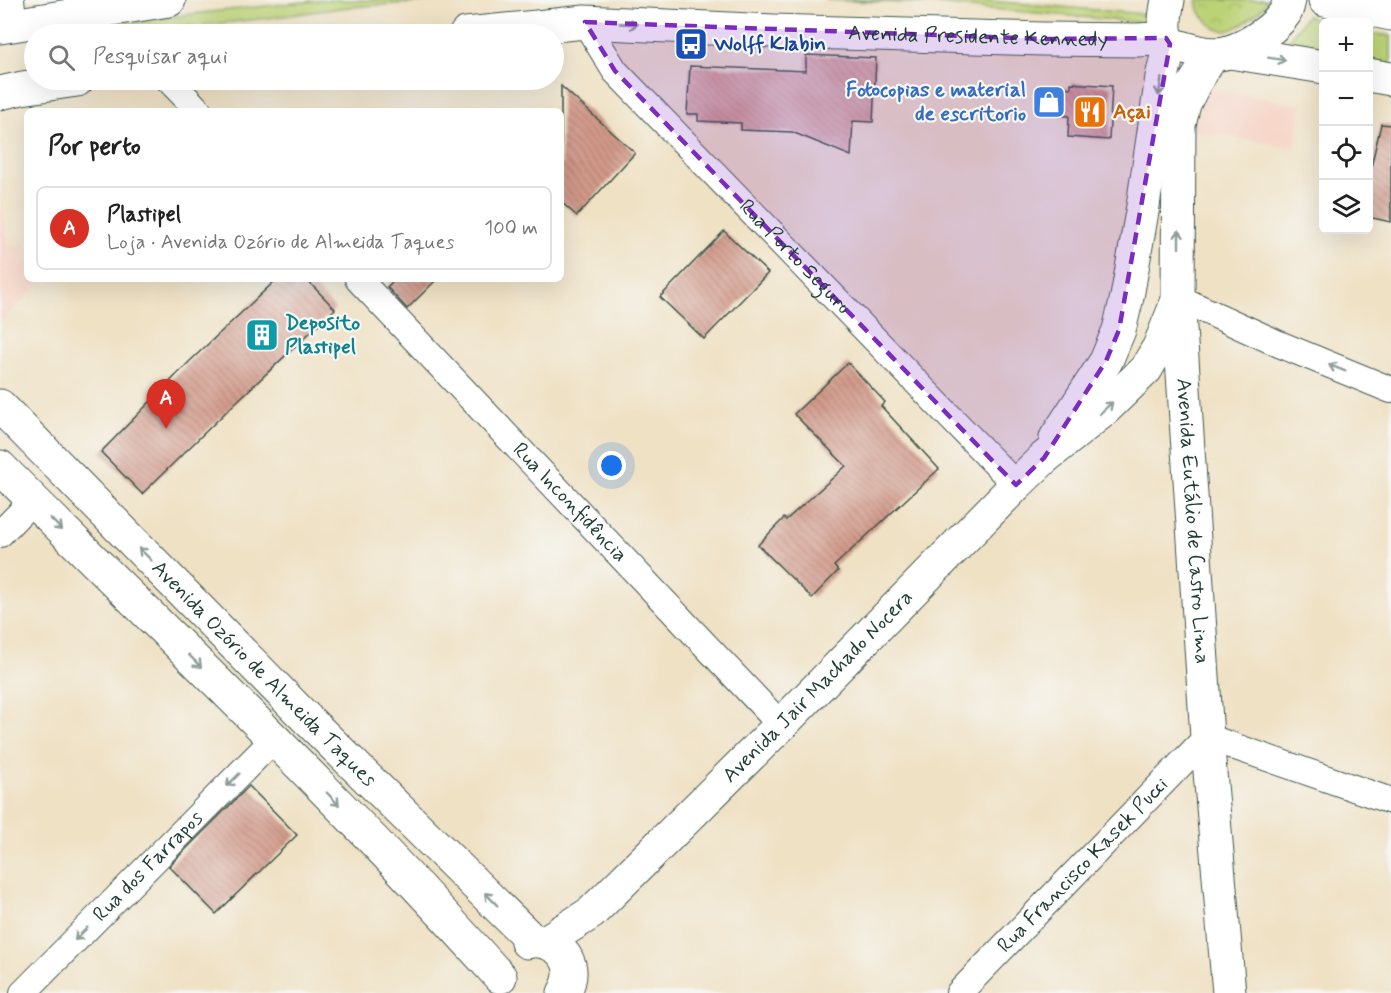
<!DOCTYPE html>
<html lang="pt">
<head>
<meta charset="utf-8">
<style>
	:root { --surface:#fff; --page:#f2f2f2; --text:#222; --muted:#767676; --line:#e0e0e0; --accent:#d93025 }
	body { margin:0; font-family:Mynerve,sans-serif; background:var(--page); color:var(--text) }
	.controls { position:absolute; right:18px; top:18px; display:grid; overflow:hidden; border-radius:9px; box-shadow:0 6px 24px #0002 }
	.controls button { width:54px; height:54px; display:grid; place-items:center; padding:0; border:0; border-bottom:2px solid var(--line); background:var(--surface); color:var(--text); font:30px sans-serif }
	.you { position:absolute; left:612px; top:466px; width:21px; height:21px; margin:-15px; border:4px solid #fff; border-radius:50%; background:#1a73e8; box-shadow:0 0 0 9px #1a73e833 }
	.badge { display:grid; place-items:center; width:39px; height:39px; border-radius:50%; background:var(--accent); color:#fff; font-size:20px; font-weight:700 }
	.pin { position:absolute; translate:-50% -50px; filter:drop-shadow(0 2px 3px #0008) }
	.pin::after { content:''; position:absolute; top:32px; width:21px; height:18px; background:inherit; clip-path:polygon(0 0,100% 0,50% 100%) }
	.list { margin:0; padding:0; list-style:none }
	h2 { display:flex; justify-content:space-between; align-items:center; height:78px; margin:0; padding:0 24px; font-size:26px }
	h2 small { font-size:20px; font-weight:400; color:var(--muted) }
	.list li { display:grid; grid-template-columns:39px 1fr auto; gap:18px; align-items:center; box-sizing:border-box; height:84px; margin:0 12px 12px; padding:0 12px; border:2px solid var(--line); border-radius:9px }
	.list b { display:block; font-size:22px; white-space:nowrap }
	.list p { margin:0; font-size:20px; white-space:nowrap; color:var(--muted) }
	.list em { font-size:20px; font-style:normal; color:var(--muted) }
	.icon { flex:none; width:33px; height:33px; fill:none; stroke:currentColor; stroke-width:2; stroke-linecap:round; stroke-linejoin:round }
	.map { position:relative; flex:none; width:1391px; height:993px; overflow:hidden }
	.search { position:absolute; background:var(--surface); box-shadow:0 6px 24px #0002; left:24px; top:24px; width:540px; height:66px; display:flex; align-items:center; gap:15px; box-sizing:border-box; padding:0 21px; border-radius:33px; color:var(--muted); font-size:22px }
	.panel { position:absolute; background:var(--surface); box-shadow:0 6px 24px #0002; left:24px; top:108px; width:540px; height:174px; border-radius:9px }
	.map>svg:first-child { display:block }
	.built { fill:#f6d2c3 }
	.green { fill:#bcd276; stroke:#6e8855; stroke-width:1.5 }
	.park { fill:url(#park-crowns); stroke:#6e8855; stroke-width:1.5 }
	.building { fill:url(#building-back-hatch) }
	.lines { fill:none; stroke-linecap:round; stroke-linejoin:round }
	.street-casing { stroke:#3e564a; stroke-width:28 }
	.secondary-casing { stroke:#3e564a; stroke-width:35 }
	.street { stroke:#fff; stroke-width:26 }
	.secondary { stroke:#fff; stroke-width:33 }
	.oneway { stroke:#8f9e9a }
	.marked { fill:#7b2cbf; fill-opacity:0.2; stroke:#7b2cbf; stroke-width:4.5; stroke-dasharray:12 8; stroke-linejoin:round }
	.labels { text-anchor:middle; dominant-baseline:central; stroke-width:4.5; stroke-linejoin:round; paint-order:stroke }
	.street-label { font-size:21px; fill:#1f3d34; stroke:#f6f6f2 }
	.transit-label { font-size:21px; font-weight:bold; fill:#164399; stroke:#f6f6f2; text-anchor:start }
	.shop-label { font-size:21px; font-weight:bold; fill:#366cbe; stroke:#f6f6f2; text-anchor:end }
	.food-label { font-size:21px; font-weight:bold; fill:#c56008; stroke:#f6f6f2; text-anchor:start }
	.culture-label { font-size:21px; font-weight:bold; fill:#0d838f; stroke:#f6f6f2; text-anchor:start }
</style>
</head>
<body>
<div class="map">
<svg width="1391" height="993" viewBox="0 0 1391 993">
	<defs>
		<pattern id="park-crowns" width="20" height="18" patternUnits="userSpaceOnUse" patternTransform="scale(1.5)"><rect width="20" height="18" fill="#bcd276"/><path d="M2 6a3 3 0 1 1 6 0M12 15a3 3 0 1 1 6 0" fill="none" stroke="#a1b567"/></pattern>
		<pattern id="building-back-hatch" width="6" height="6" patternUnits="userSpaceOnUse" patternTransform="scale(1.5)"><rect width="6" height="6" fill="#d39a8a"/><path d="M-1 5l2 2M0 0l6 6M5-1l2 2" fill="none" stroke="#ab7f72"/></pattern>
	</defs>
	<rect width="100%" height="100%" fill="#f6f6f2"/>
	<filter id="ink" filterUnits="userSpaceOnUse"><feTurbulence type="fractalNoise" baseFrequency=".0167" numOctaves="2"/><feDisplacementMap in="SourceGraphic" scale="12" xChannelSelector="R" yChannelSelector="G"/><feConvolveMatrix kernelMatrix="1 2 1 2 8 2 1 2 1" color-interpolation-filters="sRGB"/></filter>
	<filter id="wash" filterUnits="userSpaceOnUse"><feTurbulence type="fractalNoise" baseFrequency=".008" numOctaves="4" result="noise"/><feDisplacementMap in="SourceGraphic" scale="24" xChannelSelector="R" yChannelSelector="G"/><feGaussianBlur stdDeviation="1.35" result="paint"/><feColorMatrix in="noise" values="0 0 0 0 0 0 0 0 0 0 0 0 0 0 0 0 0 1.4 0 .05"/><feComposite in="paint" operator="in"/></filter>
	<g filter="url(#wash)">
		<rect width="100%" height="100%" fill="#efe1c4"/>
		<g class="built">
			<path d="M1200,88L1302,105L1295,148L1186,129Z"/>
			<path d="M0,200L9,246L27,243V279H43L0,323Z"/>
		</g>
		<g class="green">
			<path d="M322,0H480L443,1L349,7L261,19L116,34H63L62,32L192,14Z"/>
			<path d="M826,0H978L1144,14L1145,23L938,4Z"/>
			<path d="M1307,15L1323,24V51L1286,44Z"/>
			<path d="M1368,33L1391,36V64L1369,60Z"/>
		</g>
		<path class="park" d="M1197,0H1268C1263,9 1256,14 1248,20C1234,31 1221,37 1207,21C1200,15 1198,9 1197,0Z"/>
		<g id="blocks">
			<g class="building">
				<path d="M806,55L876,58L873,122L853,121L851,156L792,132L741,130V123L698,121V114H687L690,66L806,71Z"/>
				<path d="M1071,83L1112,86L1109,140L1068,137L1069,116L1052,115L1053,87L1071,88Z"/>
				<path d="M561,86L635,153L577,216L561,202Z"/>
				<path d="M1381,124L1391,125V222L1368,217V180Z"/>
				<path d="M724,231L768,273L704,339L660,297Z"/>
				<path d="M277,279H306L335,309L232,406L142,494L101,452L189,362Z"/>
				<path d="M395,279H437L407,309L387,287Z"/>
				<path d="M848,363L885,402L881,406L939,469L834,566L838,571L812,598L758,545L784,518L786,520L846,466L794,414Z"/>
				<path d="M249,786L297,835L216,914L169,866Z"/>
			</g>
		</g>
	</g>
	<g filter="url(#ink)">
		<use href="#blocks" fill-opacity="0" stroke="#3e564a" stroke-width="1.5"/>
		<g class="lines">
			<defs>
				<g id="street">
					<path d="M11,0L14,25"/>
					<path id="s1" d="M585,22L615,71L1016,485"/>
					<path d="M169,80L199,111"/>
					<path id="s2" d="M358,279L781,725"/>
					<path d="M1178,298L1279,344L1391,390"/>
					<path d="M0,534L33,500"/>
					<path id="s3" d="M23,993L274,739"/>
					<path id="s4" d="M959,993L1207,737L1391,801"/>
				</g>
				<g id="secondary">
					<path d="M1168,0C1165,15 1162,31 1170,44C1183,47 1198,53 1212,54C1235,56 1272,32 1285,13C1287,10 1288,5 1289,0"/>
					<path d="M1325,0L1391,14"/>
					<path d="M0,27L169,0"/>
					<path id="s5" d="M466,34L585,22L773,31L1043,39L1139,40L1166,38"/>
					<path d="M1230,52L1324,67"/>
					<path id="s6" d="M1213,54L1194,84L1184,104L1179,125L1178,298L1207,737L1229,993"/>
					<path d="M1368,75L1391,79"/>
					<path d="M0,93L22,88L77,80"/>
					<path id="s7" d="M0,406L300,712L532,940"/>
					<path d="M1056,438L1106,361L1119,330L1127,297L1143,206L1162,77L1170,44"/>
					<path d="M0,467C168,636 342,799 500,977"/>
					<path d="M527,942C544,937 564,948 569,965C572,975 569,984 564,993"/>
					<path id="s8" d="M545,942L591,913L781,725L1016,485L1044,458L1104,410L1146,369L1159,347L1176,305"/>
				</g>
			</defs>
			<use href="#street" class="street-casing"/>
			<use href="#secondary" class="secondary-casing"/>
			<use href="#street" class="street"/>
			<use href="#secondary" class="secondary"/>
		</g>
		<defs><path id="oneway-shaft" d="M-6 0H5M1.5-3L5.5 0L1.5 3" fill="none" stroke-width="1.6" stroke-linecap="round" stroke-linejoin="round" transform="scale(1.5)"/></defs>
		<g class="oneway">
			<use href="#oneway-shaft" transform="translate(629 24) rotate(3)"/>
			<use href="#oneway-shaft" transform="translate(1277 59) rotate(9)"/>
			<use href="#oneway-shaft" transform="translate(1160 87) rotate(99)"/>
			<use href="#oneway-shaft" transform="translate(1179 239) rotate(-90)"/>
			<use href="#oneway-shaft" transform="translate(1337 368) rotate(-158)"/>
			<use href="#oneway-shaft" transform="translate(1106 408) rotate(-42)"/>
			<use href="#oneway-shaft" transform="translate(56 524) rotate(45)"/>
			<use href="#oneway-shaft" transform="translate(145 554) rotate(-135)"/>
			<use href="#oneway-shaft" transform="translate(195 661) rotate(45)"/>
			<use href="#oneway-shaft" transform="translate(233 780) rotate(135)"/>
			<use href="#oneway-shaft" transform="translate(333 799) rotate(46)"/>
			<use href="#oneway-shaft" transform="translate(491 899) rotate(-135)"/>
			<use href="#oneway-shaft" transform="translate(81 934) rotate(135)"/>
		</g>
	</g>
	<path class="marked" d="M585,22L1043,39L1166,38L1170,44L1119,330L1106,361L1044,458L1016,485L615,71Z"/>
	<defs>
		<symbol id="bus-square" viewBox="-11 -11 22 22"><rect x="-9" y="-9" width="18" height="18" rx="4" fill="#1a4fb4" stroke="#f6f6f2"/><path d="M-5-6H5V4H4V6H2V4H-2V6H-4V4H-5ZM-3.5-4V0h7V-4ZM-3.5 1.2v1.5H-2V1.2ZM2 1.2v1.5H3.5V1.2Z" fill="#fff"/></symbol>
		<symbol id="shop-square" viewBox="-11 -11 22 22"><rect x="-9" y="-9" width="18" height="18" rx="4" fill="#3f7fe0" stroke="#f6f6f2"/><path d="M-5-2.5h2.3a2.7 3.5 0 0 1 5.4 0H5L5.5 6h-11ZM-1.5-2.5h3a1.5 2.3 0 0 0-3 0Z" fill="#fff"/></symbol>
		<symbol id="restaurant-square" viewBox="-11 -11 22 22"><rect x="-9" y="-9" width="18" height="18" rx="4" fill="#e8710a" stroke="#f6f6f2"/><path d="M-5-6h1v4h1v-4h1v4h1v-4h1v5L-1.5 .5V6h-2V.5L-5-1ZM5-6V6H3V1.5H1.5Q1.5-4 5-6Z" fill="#fff"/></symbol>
		<symbol id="building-square" viewBox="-11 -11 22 22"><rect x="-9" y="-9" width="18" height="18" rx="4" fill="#0f9aa8" stroke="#f6f6f2"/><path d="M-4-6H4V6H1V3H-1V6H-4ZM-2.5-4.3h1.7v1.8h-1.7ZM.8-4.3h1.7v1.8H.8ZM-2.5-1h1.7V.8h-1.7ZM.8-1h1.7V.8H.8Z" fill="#fff"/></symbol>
	</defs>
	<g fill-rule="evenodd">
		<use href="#bus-square" x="672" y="25" width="38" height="38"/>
		<use href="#shop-square" x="1030" y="83" width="38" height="38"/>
		<use href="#restaurant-square" x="1071" y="93" width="38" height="38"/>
		<use href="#building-square" x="243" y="316" width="38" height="38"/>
	</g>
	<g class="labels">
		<g class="street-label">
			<text stroke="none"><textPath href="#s5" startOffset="513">Avenida Presidente Kennedy</textPath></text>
			<text stroke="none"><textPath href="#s1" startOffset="316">Rua Porto Seguro</textPath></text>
			<text stroke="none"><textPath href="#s2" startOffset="308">Rua Inconfidência</textPath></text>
			<text stroke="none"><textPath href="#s6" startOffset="476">Avenida Eutálio de Castro Lima</textPath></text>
			<text stroke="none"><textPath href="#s7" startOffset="376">Avenida Ozório de Almeida Taques</textPath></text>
			<text stroke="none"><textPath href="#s8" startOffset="375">Avenida Jair Machado Nocera</textPath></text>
			<text stroke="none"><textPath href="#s4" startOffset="178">Rua Francisco Kasek Pucci</textPath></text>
			<text stroke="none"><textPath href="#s3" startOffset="178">Rua dos Farrapos</textPath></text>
		</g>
		<g class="transit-label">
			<text x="714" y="44">Wolff Klabin</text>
		</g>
		<g class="shop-label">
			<text x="1026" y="90">Fotocopias e material<tspan x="1026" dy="24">de escritorio</tspan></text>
		</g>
		<g class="food-label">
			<text x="1113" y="112">Açai</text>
		</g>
		<g class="culture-label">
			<text x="285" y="323">Deposito<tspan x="285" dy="24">Plastipel</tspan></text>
		</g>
	</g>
</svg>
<div class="controls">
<button>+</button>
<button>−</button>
<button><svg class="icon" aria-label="locate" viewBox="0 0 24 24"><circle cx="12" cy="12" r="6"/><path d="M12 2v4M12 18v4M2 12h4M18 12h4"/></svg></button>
<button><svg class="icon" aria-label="layers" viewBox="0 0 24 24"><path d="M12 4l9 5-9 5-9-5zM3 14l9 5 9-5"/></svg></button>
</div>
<div class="you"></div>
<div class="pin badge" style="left:166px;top:429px">A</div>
<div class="search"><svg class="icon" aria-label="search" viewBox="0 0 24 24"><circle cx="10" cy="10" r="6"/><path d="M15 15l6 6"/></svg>Pesquisar aqui</div>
<section class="panel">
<h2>Por perto<small></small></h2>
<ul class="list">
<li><span class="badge">A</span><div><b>Plastipel</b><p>Loja · Avenida Ozório de Almeida Taques</p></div><em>100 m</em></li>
</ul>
</section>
</div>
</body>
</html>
